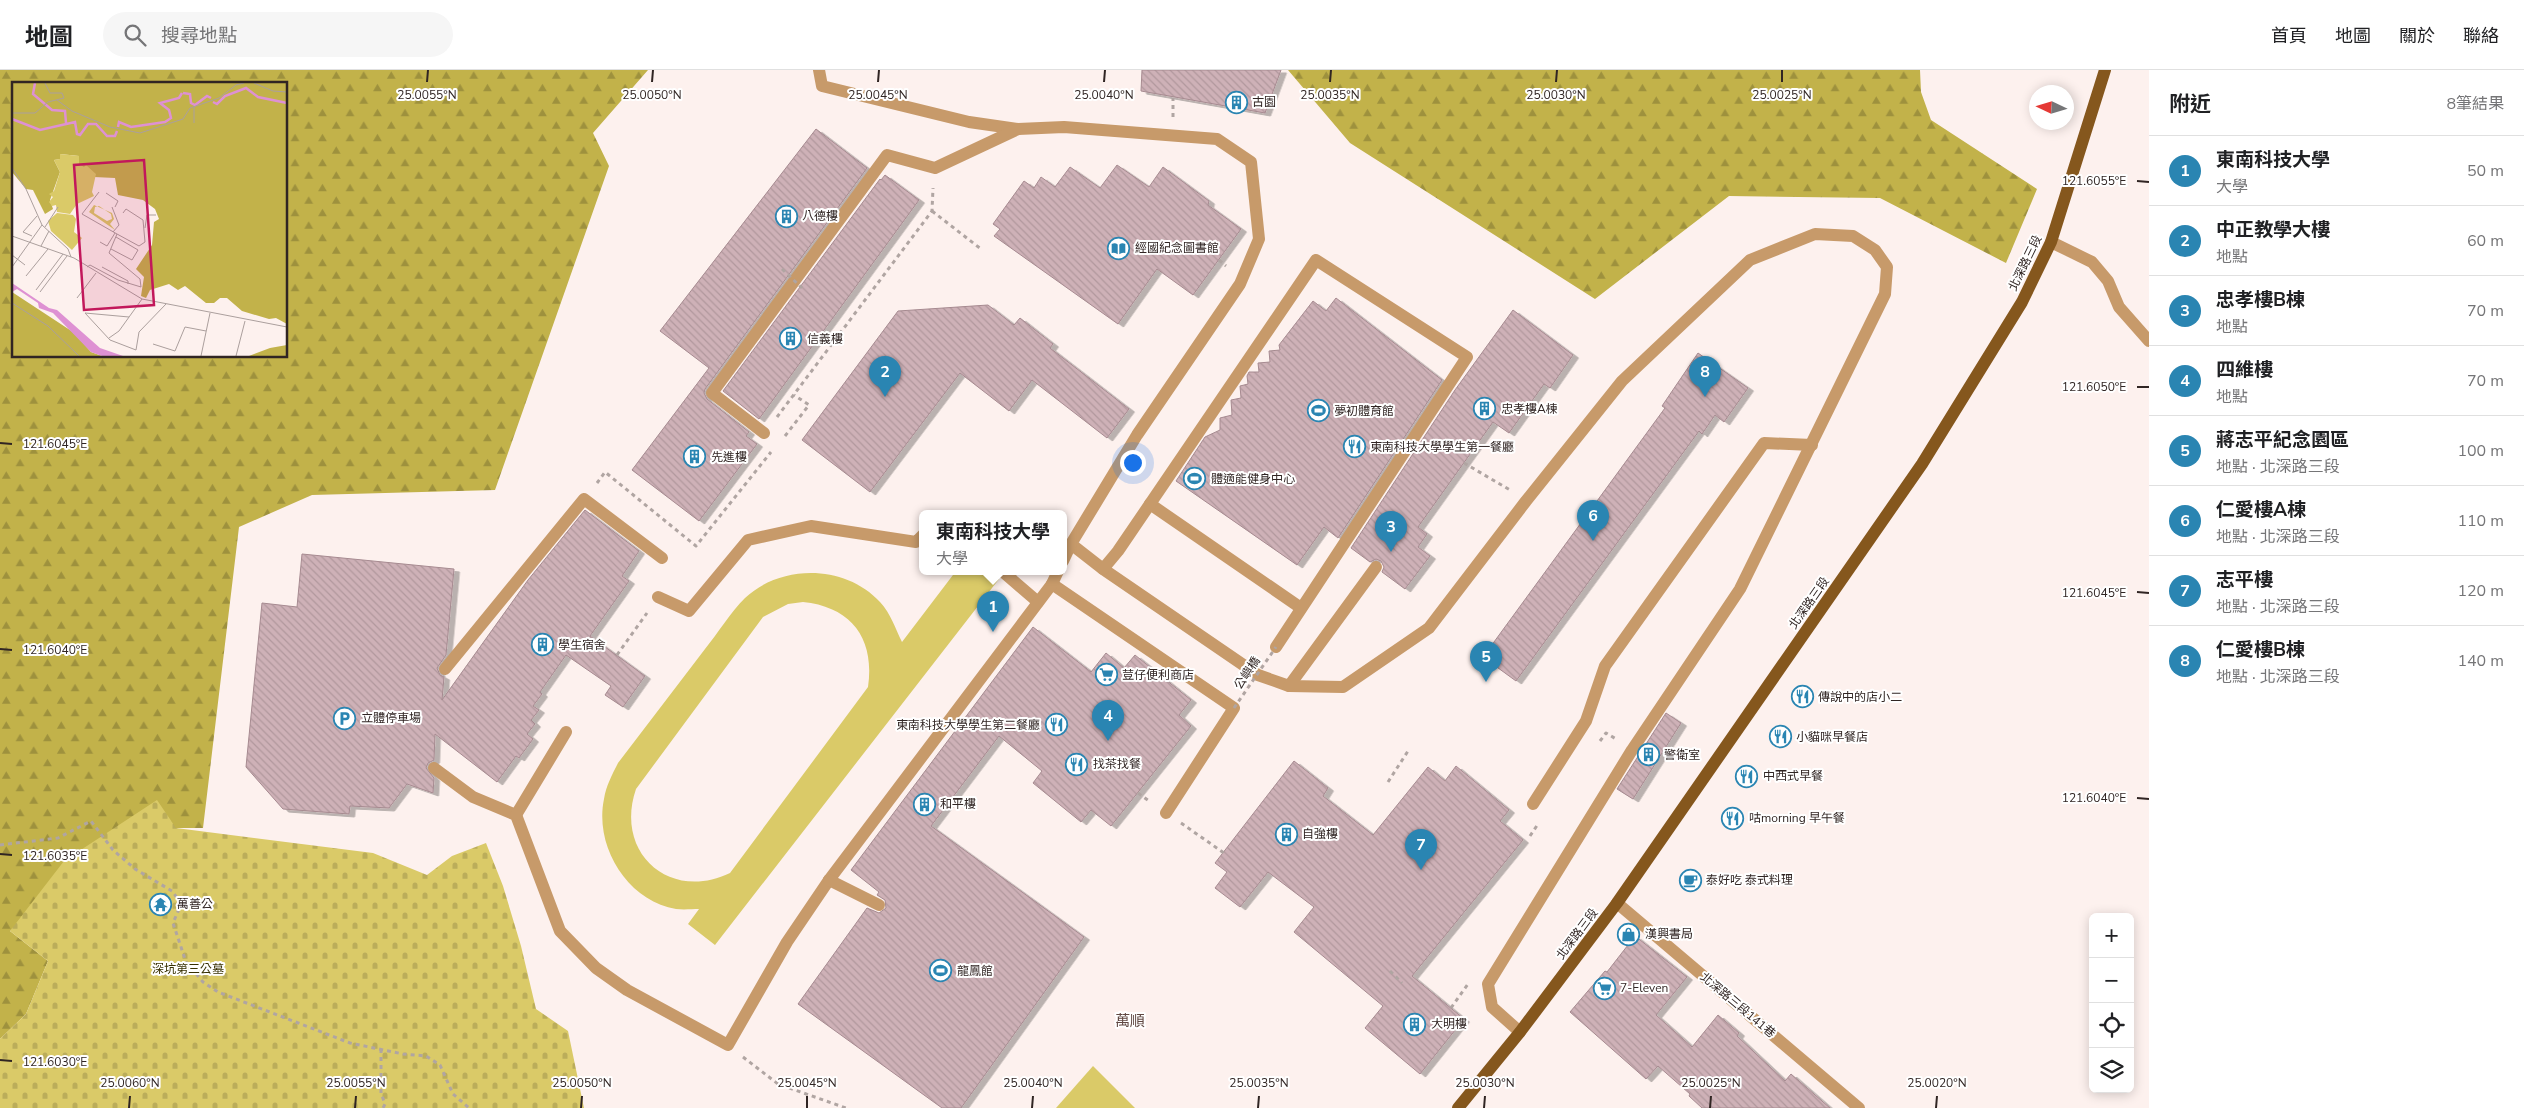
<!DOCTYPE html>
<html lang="zh-TW">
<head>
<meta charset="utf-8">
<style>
	:root { --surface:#fff; --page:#f6f6f6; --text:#202124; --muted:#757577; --line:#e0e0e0; --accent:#2a85b2 }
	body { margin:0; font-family:"Nunito Sans","Noto Sans TC",sans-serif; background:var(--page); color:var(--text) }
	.controls { position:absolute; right:15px; bottom:15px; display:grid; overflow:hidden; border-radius:8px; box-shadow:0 2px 12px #0003 }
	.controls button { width:45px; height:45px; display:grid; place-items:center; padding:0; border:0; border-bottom:1px solid var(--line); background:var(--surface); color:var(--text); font:25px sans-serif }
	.compass { position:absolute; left:2029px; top:15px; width:45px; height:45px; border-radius:50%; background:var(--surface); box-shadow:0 2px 12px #0003; rotate:274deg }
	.you { position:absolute; left:1132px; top:392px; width:18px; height:18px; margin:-12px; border:4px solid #fff; border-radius:50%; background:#1a73e8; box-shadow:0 0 0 8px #1a73e833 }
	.badge { display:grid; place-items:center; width:32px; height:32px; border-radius:50%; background:var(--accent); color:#fff; font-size:16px; font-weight:700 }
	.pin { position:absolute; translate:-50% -41px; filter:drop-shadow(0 1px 2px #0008) }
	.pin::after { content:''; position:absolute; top:26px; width:18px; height:15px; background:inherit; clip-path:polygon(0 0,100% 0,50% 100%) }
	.popup { position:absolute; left:919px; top:440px; width:148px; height:65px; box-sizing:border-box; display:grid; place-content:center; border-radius:8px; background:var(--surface); filter:drop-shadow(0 1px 4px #0005); font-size:16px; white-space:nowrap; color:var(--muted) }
	.popup b { font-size:19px; color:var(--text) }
	.popup::after { content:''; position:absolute; left:50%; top:100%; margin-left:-10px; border:10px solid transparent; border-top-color:var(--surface) }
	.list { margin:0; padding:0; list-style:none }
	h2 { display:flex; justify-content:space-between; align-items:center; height:65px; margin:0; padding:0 20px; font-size:21px }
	h2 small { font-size:16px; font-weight:400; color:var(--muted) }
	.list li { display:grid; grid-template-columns:32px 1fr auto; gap:15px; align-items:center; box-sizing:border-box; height:70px; padding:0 20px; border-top:1px solid var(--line) }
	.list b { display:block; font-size:19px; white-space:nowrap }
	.list p { margin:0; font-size:16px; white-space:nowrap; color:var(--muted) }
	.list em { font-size:16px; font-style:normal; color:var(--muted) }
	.icon { flex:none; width:28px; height:28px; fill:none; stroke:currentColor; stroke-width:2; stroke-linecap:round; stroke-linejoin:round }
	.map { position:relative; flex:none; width:2149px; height:1038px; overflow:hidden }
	header { display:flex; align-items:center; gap:30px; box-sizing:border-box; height:70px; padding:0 25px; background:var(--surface); border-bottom:1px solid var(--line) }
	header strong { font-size:24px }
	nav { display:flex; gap:28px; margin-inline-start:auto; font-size:18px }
	.search { width:350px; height:45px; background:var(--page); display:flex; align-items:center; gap:12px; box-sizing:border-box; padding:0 18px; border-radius:28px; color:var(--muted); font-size:19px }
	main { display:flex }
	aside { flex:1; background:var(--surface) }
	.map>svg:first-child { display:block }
	.green { fill:#daca68; fill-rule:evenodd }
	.forest { fill:url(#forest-firs); fill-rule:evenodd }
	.cemetery { fill:url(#cemetery-stones) }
	.building { fill:url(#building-back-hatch); stroke:#a68a90; filter:url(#shadow) }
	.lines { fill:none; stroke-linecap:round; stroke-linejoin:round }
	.path { stroke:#b0a5a2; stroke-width:3; stroke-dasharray:4 4; stroke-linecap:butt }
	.minor { stroke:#c79a6a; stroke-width:12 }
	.major { stroke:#85571d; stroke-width:12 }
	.path-bridge { stroke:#b0a5a2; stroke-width:3; stroke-dasharray:4 4; stroke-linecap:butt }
	.ticks { fill:none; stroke:#302523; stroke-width:2 }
	.labels { text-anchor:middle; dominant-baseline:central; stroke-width:4; stroke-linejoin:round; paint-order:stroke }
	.poi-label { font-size:12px; fill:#302523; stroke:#fff; text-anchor:start }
	.street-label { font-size:12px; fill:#302523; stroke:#fff }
	.park-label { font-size:12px; fill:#383103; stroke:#fff }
	.quarter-label { font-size:15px; fill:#604842; stroke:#fff }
	.inset-river { fill:none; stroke:#de91d3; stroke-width:2.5 }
	.inset-road { fill:none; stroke:#ab9f9d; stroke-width:1 }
	.view { fill:#c2185b; fill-opacity:0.15; stroke:#c2185b; stroke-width:2.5 }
	.inset-edge { fill:none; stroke:#302523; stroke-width:2.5 }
	.ticks-label { font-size:12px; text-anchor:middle; fill:#302523; stroke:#fff; stroke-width:4; stroke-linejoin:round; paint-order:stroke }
</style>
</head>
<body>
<header>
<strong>地圖</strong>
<div class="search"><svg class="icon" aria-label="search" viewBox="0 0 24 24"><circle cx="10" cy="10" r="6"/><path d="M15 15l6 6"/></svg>搜尋地點</div>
<nav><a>首頁</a><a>地圖</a><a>關於</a><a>聯絡</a></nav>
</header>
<main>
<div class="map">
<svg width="2149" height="1038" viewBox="0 0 2149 1038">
	<defs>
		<pattern id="forest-firs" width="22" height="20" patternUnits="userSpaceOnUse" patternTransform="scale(1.25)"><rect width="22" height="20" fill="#c2b24a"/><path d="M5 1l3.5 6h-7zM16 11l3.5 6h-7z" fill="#9e913d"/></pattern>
		<pattern id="cemetery-stones" width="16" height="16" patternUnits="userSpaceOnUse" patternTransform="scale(1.25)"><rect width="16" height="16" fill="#daca68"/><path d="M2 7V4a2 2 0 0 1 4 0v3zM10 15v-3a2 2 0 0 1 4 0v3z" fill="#bbad5a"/></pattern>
		<pattern id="building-back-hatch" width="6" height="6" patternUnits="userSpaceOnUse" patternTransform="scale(1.25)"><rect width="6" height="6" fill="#ceb1b7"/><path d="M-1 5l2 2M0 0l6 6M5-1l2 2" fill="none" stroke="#b1989d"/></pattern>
		<filter id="shadow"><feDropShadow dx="5.5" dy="3" stdDeviation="0" flood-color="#0004"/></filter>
	</defs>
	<rect width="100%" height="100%" fill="#fdf1ee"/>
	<g class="green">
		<path d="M956,501H988L999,509L715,875L688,854L699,839C692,839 684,840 676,839C628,831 594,777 604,729C606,716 612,705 618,693C647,655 676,617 705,579C718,563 730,543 745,528C781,494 845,494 880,532C891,544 895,558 902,572ZM803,532C852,537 875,569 868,617L730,803C670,832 614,783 636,719L763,547L788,534Z"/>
		<path d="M1093,996L1135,1038H1056Z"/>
	</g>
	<g class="forest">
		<path d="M0,0H648L593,63L609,96L495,420L312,425L239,457L203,758H176L10,861L48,891L26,944L0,969ZM14,14H286V286H14Z"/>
		<path d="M1288,0H1920L1921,22L1931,50L2037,119L2006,193L1880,128L1729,126L1595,229L1350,73Z"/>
	</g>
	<path class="cemetery" d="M157,730L176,758L373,783L427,805L452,786L486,773L503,816L521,876L536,939L568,961L584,1038H0V969L26,944L48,891L10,861L64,791Z"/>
	<g class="building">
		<path d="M1142,0H1281L1265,43L1141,21Z"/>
		<path d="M816,59L867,98L705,319L704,323L707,329L749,362L746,366L757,374L699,451L632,400L709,298L660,261Z"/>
		<path d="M1117,95L1149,117L1163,97L1209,131L1208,135L1241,159L1193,225L1157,199L1118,254L994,166L1000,159L993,154L1024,111L1034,118L1041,107L1055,117L1070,97L1100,118Z"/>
		<path d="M885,105L919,130L759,349L723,321L880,109L881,110Z"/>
		<path d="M1336,228L1442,310L1338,468L1324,457L1297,495L1176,411L1205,367L1220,360V348L1232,345L1231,330L1241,328L1240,316L1248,314L1247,306L1249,302H1259L1258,293L1270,292L1269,281L1280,280L1279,275L1313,231L1326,241Z"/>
		<path d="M988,235L1014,255L1020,248L1053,274L1050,278L1129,339L1107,368L1032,310L1009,341L960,303L870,422L802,370L898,241Z"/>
		<path d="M1513,240L1573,285L1550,318L1544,314L1509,363L1493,352L1418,457L1427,464L1418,477L1430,486L1405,519L1382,502L1384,497L1381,491L1376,489L1370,492L1351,478L1455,320Z"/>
		<path d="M1698,283L1748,318L1724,352L1715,345L1702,364L1699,361L1516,611L1483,587L1665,338L1662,336Z"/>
		<path d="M585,440L639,481L622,506L629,511L590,566L645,606L623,637L605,625L611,616L566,585L540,622L542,624L533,636L539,640L531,650L535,654L527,664L533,669L519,688L516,686L497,712L435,664L434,690L428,693L426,698L434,708L433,723L407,714L389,738L350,736L349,744L283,739L246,697L262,533L297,537L302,484L454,499L446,585L437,598L440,605L444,607L442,630L528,510Z"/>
		<path d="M1033,557L1091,602L1106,583L1124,598L1135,585L1191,630L1179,645L1191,656L1111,756L1091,740L1081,752L1033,713L1042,701L999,666L931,756L1084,867L961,1038H942L798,934L867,838L879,843L886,838L885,830L877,825L879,822L851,800Z"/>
		<path d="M1666,643L1681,653L1633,729L1617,719Z"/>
		<path d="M1294,691L1328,718L1323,726L1373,765L1428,697L1445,711L1456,696L1509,740L1500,751L1523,770L1412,906L1464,949L1420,1004L1365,958L1383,936L1294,862L1314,837L1268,802L1240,837L1215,818L1227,802L1215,793Z"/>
		<path d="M1635,866L1687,907L1656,945L1692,977L1718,945L1739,963L1737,966L1785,1011L1791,1004L1830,1038H1702L1689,1026L1690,1024L1658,996L1646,1009L1570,942L1605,901L1607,902Z"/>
	</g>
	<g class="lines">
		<g class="path">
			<path d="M1173,47V28"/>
			<path d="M932,141L981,179"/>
			<path d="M1219,190L1226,196"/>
			<path d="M777,347L932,141L933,118"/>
			<path d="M785,366L809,335L794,325"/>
			<path d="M1464,393L1510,420"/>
			<path d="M597,413L605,402L696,476L771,382"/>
			<path d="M617,585L647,543"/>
			<path d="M1600,671L1606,663L1616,669"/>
			<path d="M1388,712L1408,681"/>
			<path d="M1138,723L1149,731"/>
			<path d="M1181,753L1224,783"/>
			<path d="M1530,766L1538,754"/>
			<path d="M0,775L58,768L91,751L113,780L135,799L172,821L178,829L179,839L173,853L186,892L203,912L218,922L350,973L403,984L426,986L440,995L453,1024L469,1038"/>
			<path d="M1390,901L1402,913"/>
			<path d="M1451,938L1468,914"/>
			<path d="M381,979V1023L385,1034L383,1038"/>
			<path d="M743,987L778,1014L846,1038"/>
		</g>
		<g class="minor">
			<path d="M819,0L822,16L969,52L1018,59"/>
			<path d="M2051,172L2092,192L2108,211L2119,237L2149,271"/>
			<path d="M764,363L712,323L887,85L935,98L1018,59L1064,57L1217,69L1251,92L1259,169L1240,214L1137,365L1071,474L1103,499L1258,605L1289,616L1343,617L1429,558L1526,431L1622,311L1750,190L1815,164L1853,166L1875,180L1887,197L1885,224L1740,519L1632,680L1488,914L1492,937L1520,962"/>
			<path d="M1150,434L1301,538"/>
			<path d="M1063,491L1071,474"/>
			<path d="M1103,499L1118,481L1316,190L1467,287L1276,577"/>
			<path d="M1002,501L1038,532"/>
			<path d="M1052,514L1234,638L1166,743"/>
			<path d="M658,527L689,541L748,470L811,456L916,472L923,465"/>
			<path d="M445,599L584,429L662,488"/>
			<path d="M1289,616L1376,497"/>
			<path d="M434,698L473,727L516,745L560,861L596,898L627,920L728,975L787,872L829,810L1052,514L1058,501"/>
			<path d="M1533,734L1586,651L1605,596L1764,373L1812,375"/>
			<path d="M516,745L566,662"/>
			<path d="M829,810L879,835"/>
			<path d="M1617,833L1859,1038"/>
		</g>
		<path class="major" d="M1458,1038L1520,962L1617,833L1922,394L2022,232L2051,172L2105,0"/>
		<g class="path-bridge">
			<path d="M782,199L802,218"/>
			<path d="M1234,638L1276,577"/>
		</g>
	</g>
	<path class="ticks" d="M427,12L428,0M652,12L653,0M878,12L879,0M1104,12L1105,0M1330,12L1331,0M1556,12L1557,0M1782,12V0M2137,111L2149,112M2137,317H2149M0,373L12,374M2137,522L2149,523M0,579L12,580M2137,728L2149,729M0,784L12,785M0,990L12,991M129,1038L130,1026M355,1038L356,1026M581,1038L582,1026M807,1038V1026M1032,1038L1033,1026M1258,1038L1259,1026M1484,1038L1485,1026M1710,1038L1711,1026M1936,1038L1937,1026"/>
	<defs>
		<symbol id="building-ring" viewBox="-11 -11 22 22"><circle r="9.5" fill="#fff" stroke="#2a85b2" stroke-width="1.5"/><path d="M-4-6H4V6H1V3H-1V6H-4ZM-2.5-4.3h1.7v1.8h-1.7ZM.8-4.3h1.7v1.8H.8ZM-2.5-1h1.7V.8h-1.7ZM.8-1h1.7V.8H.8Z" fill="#2a85b2"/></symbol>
		<symbol id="library-ring" viewBox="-11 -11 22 22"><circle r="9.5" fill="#fff" stroke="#2a85b2" stroke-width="1.5"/><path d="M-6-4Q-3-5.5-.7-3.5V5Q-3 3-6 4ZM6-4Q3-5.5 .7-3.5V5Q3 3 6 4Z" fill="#2a85b2"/></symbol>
		<symbol id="stadium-ring" viewBox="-11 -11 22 22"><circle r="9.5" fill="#fff" stroke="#2a85b2" stroke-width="1.5"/><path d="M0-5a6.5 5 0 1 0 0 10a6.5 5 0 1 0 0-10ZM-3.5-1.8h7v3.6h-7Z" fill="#2a85b2"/></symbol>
		<symbol id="restaurant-ring" viewBox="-11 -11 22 22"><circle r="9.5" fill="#fff" stroke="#2a85b2" stroke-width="1.5"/><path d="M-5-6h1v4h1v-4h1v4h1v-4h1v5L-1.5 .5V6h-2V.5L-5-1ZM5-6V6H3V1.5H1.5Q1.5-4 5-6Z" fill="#2a85b2"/></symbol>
		<symbol id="supermarket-ring" viewBox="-11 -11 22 22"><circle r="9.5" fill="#fff" stroke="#2a85b2" stroke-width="1.5"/><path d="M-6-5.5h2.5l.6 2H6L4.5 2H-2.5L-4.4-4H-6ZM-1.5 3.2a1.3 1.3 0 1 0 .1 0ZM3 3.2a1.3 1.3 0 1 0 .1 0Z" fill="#2a85b2"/></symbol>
		<symbol id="parking-ring" viewBox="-11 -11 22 22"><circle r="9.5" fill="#fff" stroke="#2a85b2" stroke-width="1.5"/><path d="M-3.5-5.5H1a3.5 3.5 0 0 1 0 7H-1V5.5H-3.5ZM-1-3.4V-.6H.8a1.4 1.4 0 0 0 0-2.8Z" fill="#2a85b2"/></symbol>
		<symbol id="cafe-ring" viewBox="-11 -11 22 22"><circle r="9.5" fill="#fff" stroke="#2a85b2" stroke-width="1.5"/><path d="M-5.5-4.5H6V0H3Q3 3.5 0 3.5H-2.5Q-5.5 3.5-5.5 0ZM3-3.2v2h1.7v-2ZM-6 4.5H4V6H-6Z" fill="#2a85b2"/></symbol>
		<symbol id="temple-ring" viewBox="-11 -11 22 22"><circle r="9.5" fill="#fff" stroke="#2a85b2" stroke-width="1.5"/><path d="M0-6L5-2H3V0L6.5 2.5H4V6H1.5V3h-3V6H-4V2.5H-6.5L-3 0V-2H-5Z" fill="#2a85b2"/></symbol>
		<symbol id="shop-ring" viewBox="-11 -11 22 22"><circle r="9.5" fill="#fff" stroke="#2a85b2" stroke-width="1.5"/><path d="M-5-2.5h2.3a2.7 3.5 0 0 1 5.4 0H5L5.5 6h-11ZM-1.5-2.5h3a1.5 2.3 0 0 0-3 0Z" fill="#2a85b2"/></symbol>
	</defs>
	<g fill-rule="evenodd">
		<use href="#building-ring" x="1224" y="20" width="25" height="25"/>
		<use href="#building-ring" x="774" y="134" width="25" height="25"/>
		<use href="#library-ring" x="1106" y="166" width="25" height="25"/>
		<use href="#building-ring" x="778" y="256" width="25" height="25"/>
		<use href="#building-ring" x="1472" y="326" width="25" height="25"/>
		<use href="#stadium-ring" x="1306" y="328" width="25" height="25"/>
		<use href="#restaurant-ring" x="1342" y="364" width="25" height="25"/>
		<use href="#building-ring" x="682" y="374" width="25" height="25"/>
		<use href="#stadium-ring" x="1182" y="396" width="25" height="25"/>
		<use href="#building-ring" x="530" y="562" width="25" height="25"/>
		<use href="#supermarket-ring" x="1094" y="592" width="25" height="25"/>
		<use href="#restaurant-ring" x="1790" y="614" width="25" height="25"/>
		<use href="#parking-ring" x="332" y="636" width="25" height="25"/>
		<use href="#restaurant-ring" x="1044" y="642" width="25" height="25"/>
		<use href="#restaurant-ring" x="1768" y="654" width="25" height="25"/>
		<use href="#building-ring" x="1636" y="672" width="25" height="25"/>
		<use href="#restaurant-ring" x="1064" y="682" width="25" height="25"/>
		<use href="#restaurant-ring" x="1734" y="694" width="25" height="25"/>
		<use href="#building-ring" x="912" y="722" width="25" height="25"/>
		<use href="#restaurant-ring" x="1720" y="736" width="25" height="25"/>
		<use href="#building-ring" x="1274" y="752" width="25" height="25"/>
		<use href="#cafe-ring" x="1678" y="798" width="25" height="25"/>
		<use href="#temple-ring" x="148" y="822" width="25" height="25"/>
		<use href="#shop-ring" x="1616" y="852" width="25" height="25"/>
		<use href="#stadium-ring" x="928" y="888" width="25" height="25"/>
		<use href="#supermarket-ring" x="1592" y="906" width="25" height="25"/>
		<use href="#building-ring" x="1402" y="942" width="25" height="25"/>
	</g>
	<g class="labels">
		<g class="poi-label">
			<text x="1252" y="32">古園</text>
			<text x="802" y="146">八德樓</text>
			<text x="1135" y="178">經國紀念圖書館</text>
			<text x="807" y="269">信義樓</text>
			<text x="1501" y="339">忠孝樓A棟</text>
			<text x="1334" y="341">夢初體育館</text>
			<text x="1370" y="377">東南科技大學學生第一餐廳</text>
			<text x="711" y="387">先進樓</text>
			<text x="1211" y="409">體適能健身中心</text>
			<text x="558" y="575">學生宿舍</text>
			<text x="1122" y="605">荳仔便利商店</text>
			<text x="1818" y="627">傳說中的店小二</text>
			<text x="361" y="648">立體停車場</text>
			<text x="1040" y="655" text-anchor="end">東南科技大學學生第二餐廳</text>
			<text x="1796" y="667">小貓咪早餐店</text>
			<text x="1664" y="685">警衛室</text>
			<text x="1093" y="694">找茶找餐</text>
			<text x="1763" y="706">中西式早餐</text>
			<text x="940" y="734">和平樓</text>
			<text x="1749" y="748">咕morning 早午餐</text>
			<text x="1302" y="764">自強樓</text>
			<text x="1706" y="810">泰好吃 泰式料理</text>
			<text x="177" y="834">萬善公</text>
			<text x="1645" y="864">漢興書局</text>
			<text x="957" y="901">龍鳳館</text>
			<text x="1620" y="918">7-Eleven</text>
			<text x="1431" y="954">大明樓</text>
		</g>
		<g class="street-label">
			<text transform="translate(2025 193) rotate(-64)">北深路三段</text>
			<text transform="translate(1809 533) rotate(-55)">北深路三段</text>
			<text transform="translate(1247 603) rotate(-56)">公嶼橋</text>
			<text transform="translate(1577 864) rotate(-53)">北深路三段</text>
			<text transform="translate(1738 935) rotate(40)">北深路三段141巷</text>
		</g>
		<g class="park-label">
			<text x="188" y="899">深坑第三公墓</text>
		</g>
		<g class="quarter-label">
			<text x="1130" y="951">萬順</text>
		</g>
	</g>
	<g transform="translate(12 12)">
		<rect width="275" height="275" fill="#fdf1ee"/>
		<path d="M82,123L100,131L102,137L98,142L103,148L77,130ZM87,124L99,132L100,137L95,139L82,131L83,125ZM45,131L61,133L64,137L62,150L70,156L60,168L39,149L36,139Z" fill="#daca68" fill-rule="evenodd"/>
		<path d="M0,1H275V242L264,236L257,237L230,229L215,216H208L202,221H194L173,204L166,208L157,202L138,208L134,216L129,214L132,195L124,187L140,163L142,140L147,137L143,127L131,118L106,113L103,96L82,95L67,82V74L48,72L49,77L42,78L48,90L38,118L41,127L33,132L21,108L14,107L0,90ZM0,210L61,250L79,270L90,274H0ZM275,263L274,274H237L258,266Z" fill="#c2b24a"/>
		<path d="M48,72L67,74V82L72,85L74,83L84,92L80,110L82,114L65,122L58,132L45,130L44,123L40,124L37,120L41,115L37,112L42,109L48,90L42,78L48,77Z" fill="#daca68"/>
		<path d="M0,201L37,226L45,228L88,266L111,274H90L79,270L41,231L27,226L26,221L5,207L0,210Z" fill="#de91d3"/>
		<path class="inset-river" d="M23,1L21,12L40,28L53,29L54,41M171,11L178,12L179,21L183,23L195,14L199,16M201,20L205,22L213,14L234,6L246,15L275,21M0,37L28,48L63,40L65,52L68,53L76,42H84L95,54H103L105,49M106,45L107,40L119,45L153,40L159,36L157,28L148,21L167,16L170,11"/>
		<path class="inset-road" d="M242,1L261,9L275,10M45,18L60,29L98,45L128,51L171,37L178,26L207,16L224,3L232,1M0,31H23L36,20L52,16L50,11H38L33,1M182,41V25M0,86L14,107L30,143L56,167L59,175M87,110L70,132L105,152M94,111L106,119L103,125M100,125L107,143L101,150M33,145L46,125M133,146L135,133H144M0,154L62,176L130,217L275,245M20,154L11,150L25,134M88,160L95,164L103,151M29,164L37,149M99,167L120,178L126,168L104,155M0,173L13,183M0,185L30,143M75,185L78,183L106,198L129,205L128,197L97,171L105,152L127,164L133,160L131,138L114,127L111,131M90,185L116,199V202M14,194L36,167M24,208L51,172M28,210L55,174M65,216L84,191M0,221L36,244L67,274M117,235L73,231L98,258L124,268L127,250L154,222M97,256L107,249L130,217M141,262L163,269L173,245L194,249M189,274L198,231M224,274L233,239"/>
		<path class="view" d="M132,78L142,223L72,228L62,83Z"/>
		<rect width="275" height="275" class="inset-edge"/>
	</g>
	<g class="ticks-label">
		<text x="427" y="29">25.0055°N</text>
		<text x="652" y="29">25.0050°N</text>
		<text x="878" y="29">25.0045°N</text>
		<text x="1104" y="29">25.0040°N</text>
		<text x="1330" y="29">25.0035°N</text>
		<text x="1556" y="29">25.0030°N</text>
		<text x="1782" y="29">25.0025°N</text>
		<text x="2094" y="115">121.6055°E</text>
		<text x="2094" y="321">121.6050°E</text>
		<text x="55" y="378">121.6045°E</text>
		<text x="2094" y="527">121.6045°E</text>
		<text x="55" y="584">121.6040°E</text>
		<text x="2094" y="732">121.6040°E</text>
		<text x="55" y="790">121.6035°E</text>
		<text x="55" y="996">121.6030°E</text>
		<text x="130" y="1017">25.0060°N</text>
		<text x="356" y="1017">25.0055°N</text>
		<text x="582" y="1017">25.0050°N</text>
		<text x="807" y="1017">25.0045°N</text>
		<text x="1033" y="1017">25.0040°N</text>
		<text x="1259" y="1017">25.0035°N</text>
		<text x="1485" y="1017">25.0030°N</text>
		<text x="1711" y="1017">25.0025°N</text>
		<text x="1937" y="1017">25.0020°N</text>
	</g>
</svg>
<div class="controls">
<button>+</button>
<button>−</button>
<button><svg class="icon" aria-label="locate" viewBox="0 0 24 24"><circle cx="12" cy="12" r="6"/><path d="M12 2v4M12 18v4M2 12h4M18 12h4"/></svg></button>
<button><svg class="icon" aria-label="layers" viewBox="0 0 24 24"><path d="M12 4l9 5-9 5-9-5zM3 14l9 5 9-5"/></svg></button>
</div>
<svg class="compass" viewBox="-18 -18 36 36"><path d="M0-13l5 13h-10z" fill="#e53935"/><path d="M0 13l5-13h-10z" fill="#757577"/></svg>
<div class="you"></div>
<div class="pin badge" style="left:993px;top:562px">1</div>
<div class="popup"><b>東南科技大學</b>大學</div>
<div class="pin badge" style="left:885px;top:327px">2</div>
<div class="pin badge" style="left:1391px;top:482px">3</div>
<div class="pin badge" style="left:1108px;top:671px">4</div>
<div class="pin badge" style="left:1486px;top:612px">5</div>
<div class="pin badge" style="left:1593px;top:471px">6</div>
<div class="pin badge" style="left:1421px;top:800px">7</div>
<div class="pin badge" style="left:1705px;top:327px">8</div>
</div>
<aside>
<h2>附近<small>8筆結果</small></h2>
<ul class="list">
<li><span class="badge">1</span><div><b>東南科技大學</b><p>大學</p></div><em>50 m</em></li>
<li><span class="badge">2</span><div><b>中正教學大樓</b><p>地點</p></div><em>60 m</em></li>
<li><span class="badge">3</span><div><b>忠孝樓B棟</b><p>地點</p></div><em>70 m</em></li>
<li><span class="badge">4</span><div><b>四維樓</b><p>地點</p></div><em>70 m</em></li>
<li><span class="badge">5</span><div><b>蔣志平紀念園區</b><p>地點 · 北深路三段</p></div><em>100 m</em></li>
<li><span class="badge">6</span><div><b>仁愛樓A棟</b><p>地點 · 北深路三段</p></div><em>110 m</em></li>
<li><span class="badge">7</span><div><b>志平樓</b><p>地點 · 北深路三段</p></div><em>120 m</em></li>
<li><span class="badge">8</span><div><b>仁愛樓B棟</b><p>地點 · 北深路三段</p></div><em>140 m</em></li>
</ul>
</aside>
</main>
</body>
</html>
